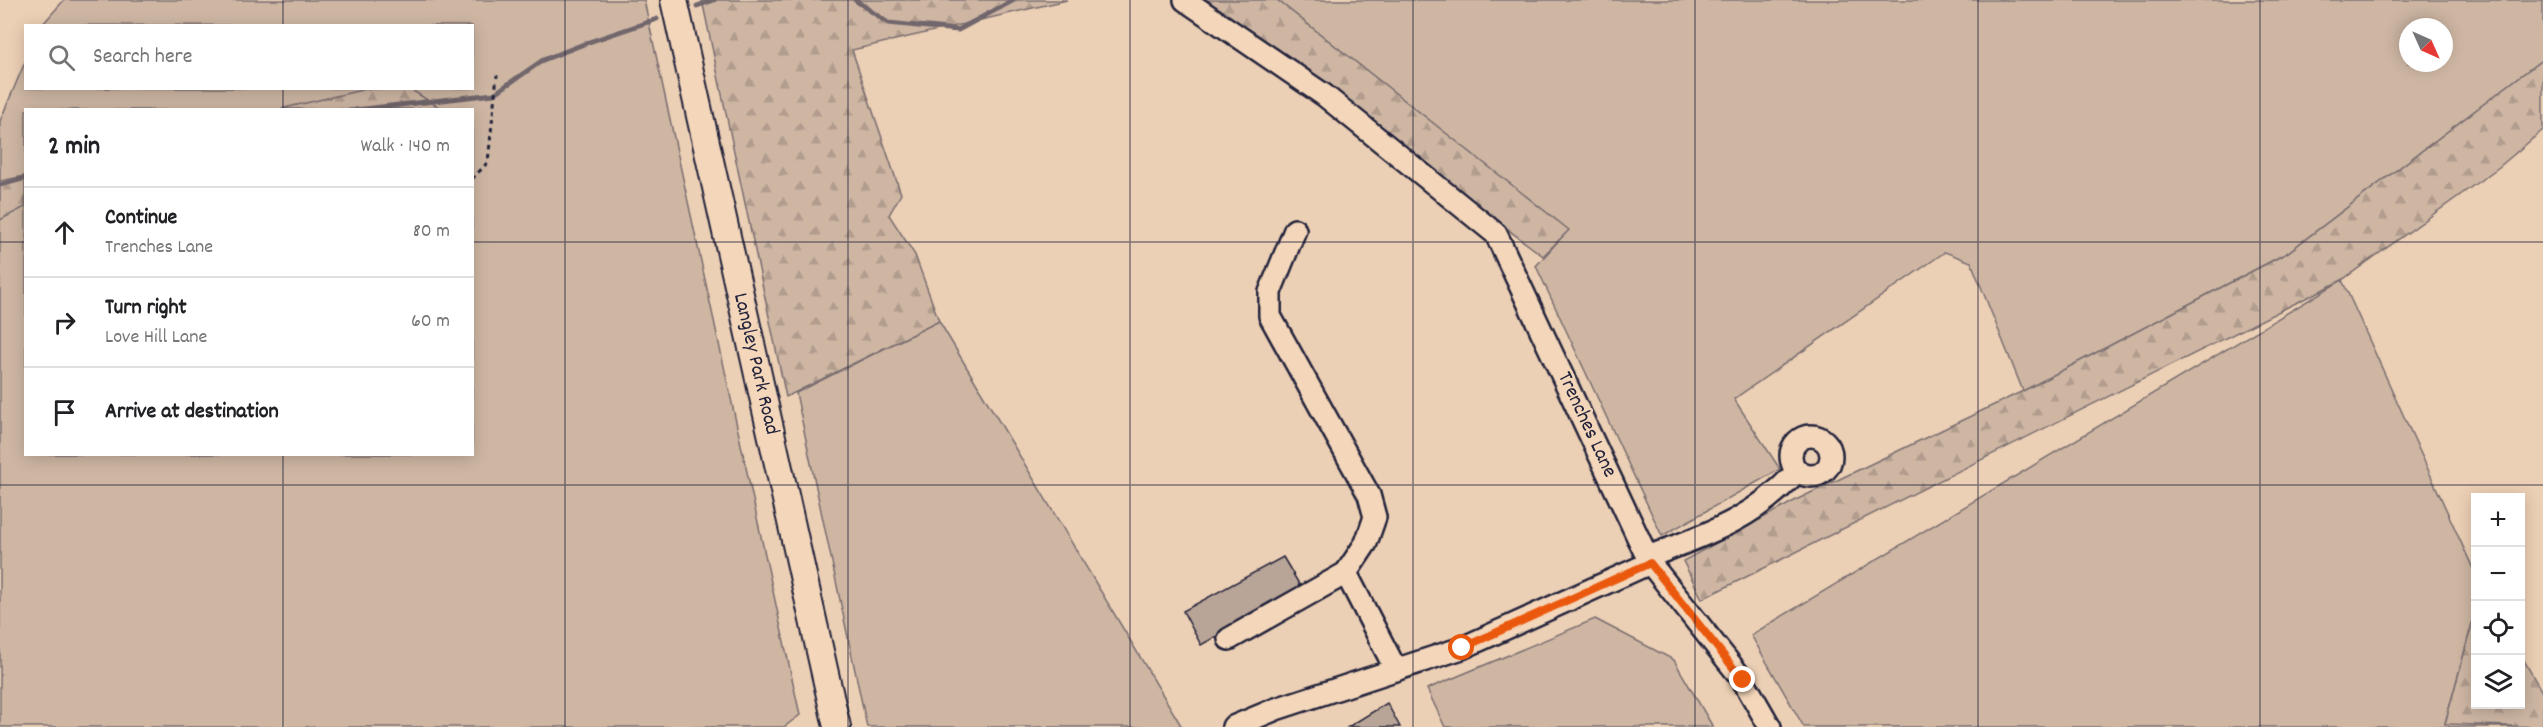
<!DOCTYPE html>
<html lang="en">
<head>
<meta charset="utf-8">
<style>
	:root { --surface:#fff; --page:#f6f6f6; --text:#202124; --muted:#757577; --line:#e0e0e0 }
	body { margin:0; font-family:Dekko,sans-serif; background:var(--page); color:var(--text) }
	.controls { position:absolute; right:18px; bottom:18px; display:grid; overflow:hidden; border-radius:0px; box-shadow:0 3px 15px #0003 }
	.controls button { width:54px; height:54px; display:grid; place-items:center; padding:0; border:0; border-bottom:2px solid var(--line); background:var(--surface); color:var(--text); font:30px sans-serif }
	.compass { position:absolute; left:2399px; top:18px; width:54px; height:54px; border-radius:50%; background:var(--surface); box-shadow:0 3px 15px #0003; rotate:135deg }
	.stop { position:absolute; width:18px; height:18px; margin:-14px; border:4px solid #ea580c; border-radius:50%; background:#fff }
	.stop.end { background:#ea580c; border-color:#fff; box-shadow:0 2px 6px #0008 }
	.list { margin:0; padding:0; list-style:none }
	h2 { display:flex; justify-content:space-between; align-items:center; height:78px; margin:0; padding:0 24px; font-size:26px }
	h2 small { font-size:20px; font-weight:400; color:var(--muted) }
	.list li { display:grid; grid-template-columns:39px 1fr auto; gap:18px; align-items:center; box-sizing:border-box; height:90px; padding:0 24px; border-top:2px solid var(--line) }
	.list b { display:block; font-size:22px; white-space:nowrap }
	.list p { margin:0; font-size:20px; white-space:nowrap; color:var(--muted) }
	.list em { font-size:20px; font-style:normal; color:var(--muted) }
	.icon { flex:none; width:33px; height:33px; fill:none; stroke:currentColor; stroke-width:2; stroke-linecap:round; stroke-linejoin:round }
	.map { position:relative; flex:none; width:2543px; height:727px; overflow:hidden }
	.search { position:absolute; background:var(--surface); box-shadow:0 3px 15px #0003; left:24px; top:24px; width:450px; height:66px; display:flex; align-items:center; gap:15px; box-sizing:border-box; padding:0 21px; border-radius:0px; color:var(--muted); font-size:22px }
	.panel { position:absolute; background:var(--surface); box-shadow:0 3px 15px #0003; left:24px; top:108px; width:450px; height:348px; border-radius:0px }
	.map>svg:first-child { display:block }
	.green { fill:#ceb6a3; stroke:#786c6f; stroke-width:1.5; fill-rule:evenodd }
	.forest { fill:url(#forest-firs); stroke:#786c6f; stroke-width:1.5 }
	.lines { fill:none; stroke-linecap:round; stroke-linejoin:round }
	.stream { stroke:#71666c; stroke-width:5 }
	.building { fill:#b9a597; stroke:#22223b; stroke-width:1.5 }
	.minor-casing { stroke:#22223b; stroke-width:26 }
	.major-casing { stroke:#22223b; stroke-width:30 }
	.path { stroke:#22223b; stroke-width:3; stroke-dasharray:4.5 4.5; stroke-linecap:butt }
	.minor { stroke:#f4d7ba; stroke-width:21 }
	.major { stroke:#f4d7ba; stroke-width:26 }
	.route { stroke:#ea580c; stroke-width:8 }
	.grid { fill:none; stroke:#22223b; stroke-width:1.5; stroke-opacity:0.55 }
	.labels { text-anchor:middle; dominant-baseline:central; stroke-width:5; stroke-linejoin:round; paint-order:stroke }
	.street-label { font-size:21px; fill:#22223b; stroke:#f4d7ba }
</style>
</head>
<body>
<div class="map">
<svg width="2543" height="727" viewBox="0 0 2543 727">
	<defs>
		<pattern id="forest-firs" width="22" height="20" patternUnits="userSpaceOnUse" patternTransform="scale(1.5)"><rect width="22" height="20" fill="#ceb6a3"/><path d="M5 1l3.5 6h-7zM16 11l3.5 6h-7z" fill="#b19c8d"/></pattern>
	</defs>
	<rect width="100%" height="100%" fill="#ecd0b5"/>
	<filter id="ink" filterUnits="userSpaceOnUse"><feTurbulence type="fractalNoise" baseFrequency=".0167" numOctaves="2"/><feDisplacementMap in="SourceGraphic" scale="12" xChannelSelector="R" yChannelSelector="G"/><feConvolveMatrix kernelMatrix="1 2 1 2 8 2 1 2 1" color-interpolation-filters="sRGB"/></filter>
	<g filter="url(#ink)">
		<g class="green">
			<path d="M64,0H644L800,715L784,727H0V121L25,62L26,88H472V26L42,25ZM26,110H472V454H26Z"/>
			<path d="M1277,0H2543V59L2287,253L2023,391L1971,262L1945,252L1734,399L1780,469L1662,536L1536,266L1568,230ZM2408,27H2444V63H2408Z"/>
			<path d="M2342,280L2475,573V613L2445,723L2513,727H1804L1751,635Z"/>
			<path d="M939,321L1182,727H867L796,393Z"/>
			<path d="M1595,619L1674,660L1713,727H1445L1427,689Z"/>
		</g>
		<g class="forest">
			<path d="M702,0H1067L852,50L901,194L889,215L915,255L939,321L786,397Z"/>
			<path d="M1203,0H1277L1569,230L1543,256Z"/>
			<path d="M2543,59V130L2499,167L2342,280L1702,599L1683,561L1800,498L2023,391L2287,253Z"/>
			<path d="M366,89H410L442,109H280Z"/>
			<path d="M25,176V207L0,220V181Z"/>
			<path d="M2475,613L2476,704H2520L2521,655L2543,694V727L2445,724Z"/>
		</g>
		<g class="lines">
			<g class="stream">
				<path d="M855,0L888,23L958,30L1014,0"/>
				<path d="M697,6L714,0"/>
				<path d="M356,110L494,94L543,60L589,42L657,19"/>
				<path d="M0,185L26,178"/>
			</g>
		</g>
		<g class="building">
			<path d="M1283,557L1302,589L1201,645L1183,611Z"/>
			<path d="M1387,703L1400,727H1348Z"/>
		</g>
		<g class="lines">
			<defs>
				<g id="minor">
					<path d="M1185,0L1324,95L1496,234L1650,563L1743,680L1770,727"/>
					<path d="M1295,230L1270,292V316L1369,495L1375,517L1366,543L1346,573"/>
					<circle cx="1811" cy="456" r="20"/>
					<path d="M1648,557C1707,534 1753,520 1797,471"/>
					<path d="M1229,639L1346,573L1396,670"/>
					<path d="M1233,727L1276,709L1462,648L1650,563"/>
				</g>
				<path id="major" d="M674,0L837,727"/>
			</defs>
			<use href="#minor" class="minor-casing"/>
			<use href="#major" class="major-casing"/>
			<path class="path" d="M472,179L488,162L497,75"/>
			<use href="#minor" class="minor"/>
			<use href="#major" class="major"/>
		</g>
	</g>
	<g class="lines" filter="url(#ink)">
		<path class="route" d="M1462,648L1650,563L1743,680"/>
	</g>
	<path class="grid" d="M283,0V26M565,0V727M848,0V727M1130,0V727M1413,0V727M1695,0V727M1978,0V727M2260,0V727M283,88V110M0,242H26M472,242H2543M283,454V727M0,485H2543"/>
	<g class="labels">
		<g class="street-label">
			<text transform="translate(755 364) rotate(77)">Langley Park Road</text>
			<text transform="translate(1586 425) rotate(65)">Trenches Lane</text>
		</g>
	</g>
</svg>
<div class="controls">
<button>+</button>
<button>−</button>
<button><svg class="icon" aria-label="locate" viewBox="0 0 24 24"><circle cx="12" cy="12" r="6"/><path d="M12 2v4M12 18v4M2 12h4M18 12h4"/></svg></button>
<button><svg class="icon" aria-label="layers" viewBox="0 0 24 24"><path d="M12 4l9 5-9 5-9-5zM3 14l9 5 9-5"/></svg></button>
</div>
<svg class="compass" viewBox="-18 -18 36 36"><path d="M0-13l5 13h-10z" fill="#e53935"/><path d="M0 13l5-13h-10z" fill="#757577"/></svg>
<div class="stop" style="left:1462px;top:648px"></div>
<div class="stop end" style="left:1743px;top:680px"></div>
<div class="search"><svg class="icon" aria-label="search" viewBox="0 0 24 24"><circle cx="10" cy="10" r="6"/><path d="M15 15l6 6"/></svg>Search here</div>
<section class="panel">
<h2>2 min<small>Walk · 140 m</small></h2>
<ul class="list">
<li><svg class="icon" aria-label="ahead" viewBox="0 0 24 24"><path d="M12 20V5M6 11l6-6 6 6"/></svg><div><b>Continue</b><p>Trenches Lane</p></div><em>80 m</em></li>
<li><svg class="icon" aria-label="right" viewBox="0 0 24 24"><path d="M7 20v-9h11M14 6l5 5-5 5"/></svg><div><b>Turn right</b><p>Love Hill Lane</p></div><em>60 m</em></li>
<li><svg class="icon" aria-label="arrive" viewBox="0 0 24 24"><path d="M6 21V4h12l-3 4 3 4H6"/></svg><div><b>Arrive at destination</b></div></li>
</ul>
</section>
</div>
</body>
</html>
